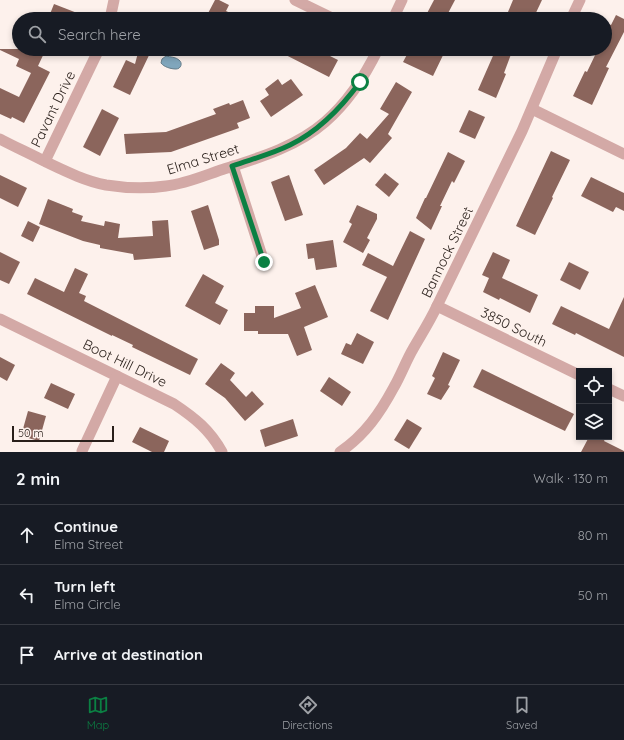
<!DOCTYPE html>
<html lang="en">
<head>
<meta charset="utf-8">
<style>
	:root { --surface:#171b24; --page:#20242c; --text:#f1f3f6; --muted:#9ea1a6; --line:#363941; --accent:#0b8043 }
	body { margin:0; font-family:Quicksand,sans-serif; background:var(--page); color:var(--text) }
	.controls { position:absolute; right:12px; bottom:12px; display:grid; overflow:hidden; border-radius:0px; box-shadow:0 2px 6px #0003 }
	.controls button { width:36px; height:36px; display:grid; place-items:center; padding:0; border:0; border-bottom:1px solid var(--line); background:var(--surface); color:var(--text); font:20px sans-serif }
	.scale { position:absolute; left:12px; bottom:10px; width:102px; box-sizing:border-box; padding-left:4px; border:2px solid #291f1a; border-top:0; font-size:11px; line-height:14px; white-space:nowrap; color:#291f1a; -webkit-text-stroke:3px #fdf1ec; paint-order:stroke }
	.stop { position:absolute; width:12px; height:12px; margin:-9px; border:3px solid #0b8043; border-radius:50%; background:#fff }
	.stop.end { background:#0b8043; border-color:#fff; box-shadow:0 1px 4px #0008 }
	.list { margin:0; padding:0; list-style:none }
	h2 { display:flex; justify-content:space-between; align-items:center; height:52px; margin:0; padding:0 16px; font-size:17px }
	h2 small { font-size:13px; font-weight:400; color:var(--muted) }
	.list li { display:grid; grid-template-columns:26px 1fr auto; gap:12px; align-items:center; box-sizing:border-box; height:60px; padding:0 16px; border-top:1px solid var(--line) }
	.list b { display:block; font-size:15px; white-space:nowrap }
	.list p { margin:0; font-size:13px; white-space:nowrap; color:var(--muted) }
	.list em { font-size:13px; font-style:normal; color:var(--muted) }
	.icon { flex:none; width:22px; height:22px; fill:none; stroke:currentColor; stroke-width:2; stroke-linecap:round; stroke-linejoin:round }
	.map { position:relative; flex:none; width:624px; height:452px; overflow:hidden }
	.search { position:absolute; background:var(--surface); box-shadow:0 2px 6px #0003; left:12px; right:12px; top:12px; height:44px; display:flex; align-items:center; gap:10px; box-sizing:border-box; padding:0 14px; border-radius:22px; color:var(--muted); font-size:15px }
	.sheet { height:232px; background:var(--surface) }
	nav { display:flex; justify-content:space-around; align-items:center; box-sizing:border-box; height:56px; border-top:1px solid var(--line); background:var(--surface); font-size:11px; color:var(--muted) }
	nav a { display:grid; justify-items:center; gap:2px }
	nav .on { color:var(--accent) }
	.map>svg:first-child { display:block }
	.water { fill:#80a6bc; stroke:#667e8b }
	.building { fill:#8b655c }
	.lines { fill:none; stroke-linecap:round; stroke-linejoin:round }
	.minor { stroke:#d3a9a6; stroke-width:11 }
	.route { stroke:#0b8043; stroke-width:5 }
	.labels { text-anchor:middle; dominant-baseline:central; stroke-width:3; stroke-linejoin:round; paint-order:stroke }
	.street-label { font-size:14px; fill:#291f1a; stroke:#fdf1ec }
</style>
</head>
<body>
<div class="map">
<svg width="624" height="452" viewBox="0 0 624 452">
	<rect width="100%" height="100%" fill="#fdf1ec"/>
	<path class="water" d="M166,56C170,57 176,57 179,60C183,63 181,69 176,69C171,69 164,67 161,63L162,59Z"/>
	<g class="building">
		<path d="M215,0H219L229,5L226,11L243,19H205Z"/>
		<path d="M434,0H455L445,19H424Z"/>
		<path d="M513,0H542L533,19H505Z"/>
		<path d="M54,4L90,18V19H48Z"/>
		<path d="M616,15L624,19V32L606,67L609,68L592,105L573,96L585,71L587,72L598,49H605V22L611,25Z"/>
		<path d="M0,49H46L38,66L50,72L24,123L12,117L11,119L0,114V88L19,97L31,73L16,66L19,59L0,50Z"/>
		<path d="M139,49H152L130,95L113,87L126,60L135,64Z"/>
		<path d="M274,49H327L324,53L338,60L329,77Z"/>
		<path d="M410,49H415L423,53L425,49H446L433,76L403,62Z"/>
		<path d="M496,49H513L504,73L506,74L496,98L478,90Z"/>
		<path d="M278,79L282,85L291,79L303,95L271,117L260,101L269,95L265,89Z"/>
		<path d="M396,82L412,92L388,134L392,138L370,163L364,158L324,185L314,170L346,148L360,133L367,139L389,114L380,109Z"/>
		<path d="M243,100L250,118L237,123L239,128L171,152L126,154L124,134L166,132L216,114L213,109L229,103L230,105Z"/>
		<path d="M102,109L119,118L100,156L83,147Z"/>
		<path d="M469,110L485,117L475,139L459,132Z"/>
		<path d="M551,151L570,160L552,197L553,198L535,235L516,226Z"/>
		<path d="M448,152L465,161L454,183L452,181L440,206H442L431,230L416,218L425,198H426Z"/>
		<path d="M385,173L399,184L389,197L375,185Z"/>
		<path d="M0,175L27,188L18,207L0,198Z"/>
		<path d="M289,175L303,215L285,221L271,182Z"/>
		<path d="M591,177L624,193V211L616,207L613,212L581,196Z"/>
		<path d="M48,199L73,209L72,212L83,216L81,221L104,226L105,221L120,224L118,238L153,236L152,221L168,220L171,257L134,260L133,254L100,248V245L83,241L39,224Z"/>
		<path d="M208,205L219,240V245L204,250L191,211Z"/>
		<path d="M357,205L377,214V219L367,238L370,240L363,253L343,242L352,224L349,222Z"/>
		<path d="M28,221L40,227L33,242L21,236Z"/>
		<path d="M410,231L425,239L388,320L370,311L387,277L362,265L368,253L393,266Z"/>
		<path d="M333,240L337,267L316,270L314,258L308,259L306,244Z"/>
		<path d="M0,252L20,262L9,284L0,280Z"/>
		<path d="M493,252L510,260L502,278L538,295L530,313L500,298L499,300L483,292L489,278L482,275Z"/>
		<path d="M569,262L589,272L580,290L560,280Z"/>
		<path d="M75,268L88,274L79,293L86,296L84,301L198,359L190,375L132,347L133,345L112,335V336L27,294L35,278L64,292Z"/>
		<path d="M203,274L224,286L215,303L228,310L220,325L185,306Z"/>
		<path d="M315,285L328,317L304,327L312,350L297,356L288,334H258V331H244V313H255V306H274V318L301,308L295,293Z"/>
		<path d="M624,297V357L576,333L575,335L552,324L561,306L609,329Z"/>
		<path d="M357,333L374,342L363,364L341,354L346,343L351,345Z"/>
		<path d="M443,352L460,360L448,385L450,386L441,400L427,394L435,378L432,376Z"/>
		<path d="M0,357L15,365L7,381L0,377Z"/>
		<path d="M221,363L235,373L230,380L246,397L252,391L264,404L245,421L225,398L205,384Z"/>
		<path d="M482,369L574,414L565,431L473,387Z"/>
		<path d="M329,377L351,392L342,406L320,391Z"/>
		<path d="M51,383L75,394L68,409L44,398Z"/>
		<path d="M28,411L46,416L39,441L21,436Z"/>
		<path d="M293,419L298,436L265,447L260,430Z"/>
		<path d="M407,419L422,428L409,449L394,440Z"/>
		<path d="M140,427L169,441L164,452H152L132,442Z"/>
		<path d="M589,437H606L604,441L624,451V452H581Z"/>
	</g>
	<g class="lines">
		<g class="minor">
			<path d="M295,0L334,19"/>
			<path d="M110,19L114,0"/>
			<path d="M393,19L402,0"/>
			<path d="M571,19L580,0"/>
			<path d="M532,109L624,154"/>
			<path d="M0,139C15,147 31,154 46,162C65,171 85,181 106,185C125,188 146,189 166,186C184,184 201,177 218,171C255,159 295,148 325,122C348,102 365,76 378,49"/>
			<path d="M45,161L99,49"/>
			<path d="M233,166L264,262"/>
			<path d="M437,306L579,375"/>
			<path d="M0,319L174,404C195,418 210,430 222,452"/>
			<path d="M609,389L624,396"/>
			<path d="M82,451L117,376"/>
			<path d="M340,452C365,435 380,413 394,387C401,375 406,361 413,349C421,335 430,321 437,306L522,131L557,49"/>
		</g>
	</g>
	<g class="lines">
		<path class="route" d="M264,262L232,166C252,159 272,154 290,145C319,131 341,108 360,82"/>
	</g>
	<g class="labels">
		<g class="street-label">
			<text transform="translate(53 109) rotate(-64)">Pavant Drive</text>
			<text transform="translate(203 159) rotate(-17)">Elma Street</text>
			<text transform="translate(447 252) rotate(-64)">Bannock Street</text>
			<text transform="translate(514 327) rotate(26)">3850 South</text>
			<text transform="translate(125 363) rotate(26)">Boot Hill Drive</text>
		</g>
	</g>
</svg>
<div class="controls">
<button><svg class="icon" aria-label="locate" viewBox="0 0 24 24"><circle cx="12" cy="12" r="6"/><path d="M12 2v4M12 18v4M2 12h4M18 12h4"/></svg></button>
<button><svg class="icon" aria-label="layers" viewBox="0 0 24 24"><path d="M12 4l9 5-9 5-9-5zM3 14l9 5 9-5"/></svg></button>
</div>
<div class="scale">50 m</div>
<div class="stop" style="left:360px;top:82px"></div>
<div class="stop end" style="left:264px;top:262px"></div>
<div class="search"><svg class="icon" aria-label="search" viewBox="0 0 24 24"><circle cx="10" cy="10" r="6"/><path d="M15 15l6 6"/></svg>Search here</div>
</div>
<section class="sheet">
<h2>2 min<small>Walk · 130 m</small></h2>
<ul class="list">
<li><svg class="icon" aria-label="ahead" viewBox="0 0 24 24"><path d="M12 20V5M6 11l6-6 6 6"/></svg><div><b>Continue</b><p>Elma Street</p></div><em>80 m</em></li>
<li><svg class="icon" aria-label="left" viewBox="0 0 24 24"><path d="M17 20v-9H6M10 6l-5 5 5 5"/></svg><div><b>Turn left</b><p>Elma Circle</p></div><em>50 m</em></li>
<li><svg class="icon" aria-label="arrive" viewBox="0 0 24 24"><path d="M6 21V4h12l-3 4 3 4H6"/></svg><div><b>Arrive at destination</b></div></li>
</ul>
</section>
<nav>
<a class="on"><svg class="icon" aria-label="map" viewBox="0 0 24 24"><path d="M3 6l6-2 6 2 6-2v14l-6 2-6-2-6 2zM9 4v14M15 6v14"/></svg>Map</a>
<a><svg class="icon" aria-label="directions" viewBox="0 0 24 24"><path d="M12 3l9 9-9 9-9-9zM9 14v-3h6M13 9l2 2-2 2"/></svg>Directions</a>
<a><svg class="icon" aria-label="saved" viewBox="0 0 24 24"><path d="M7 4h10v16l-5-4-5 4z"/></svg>Saved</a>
</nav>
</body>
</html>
